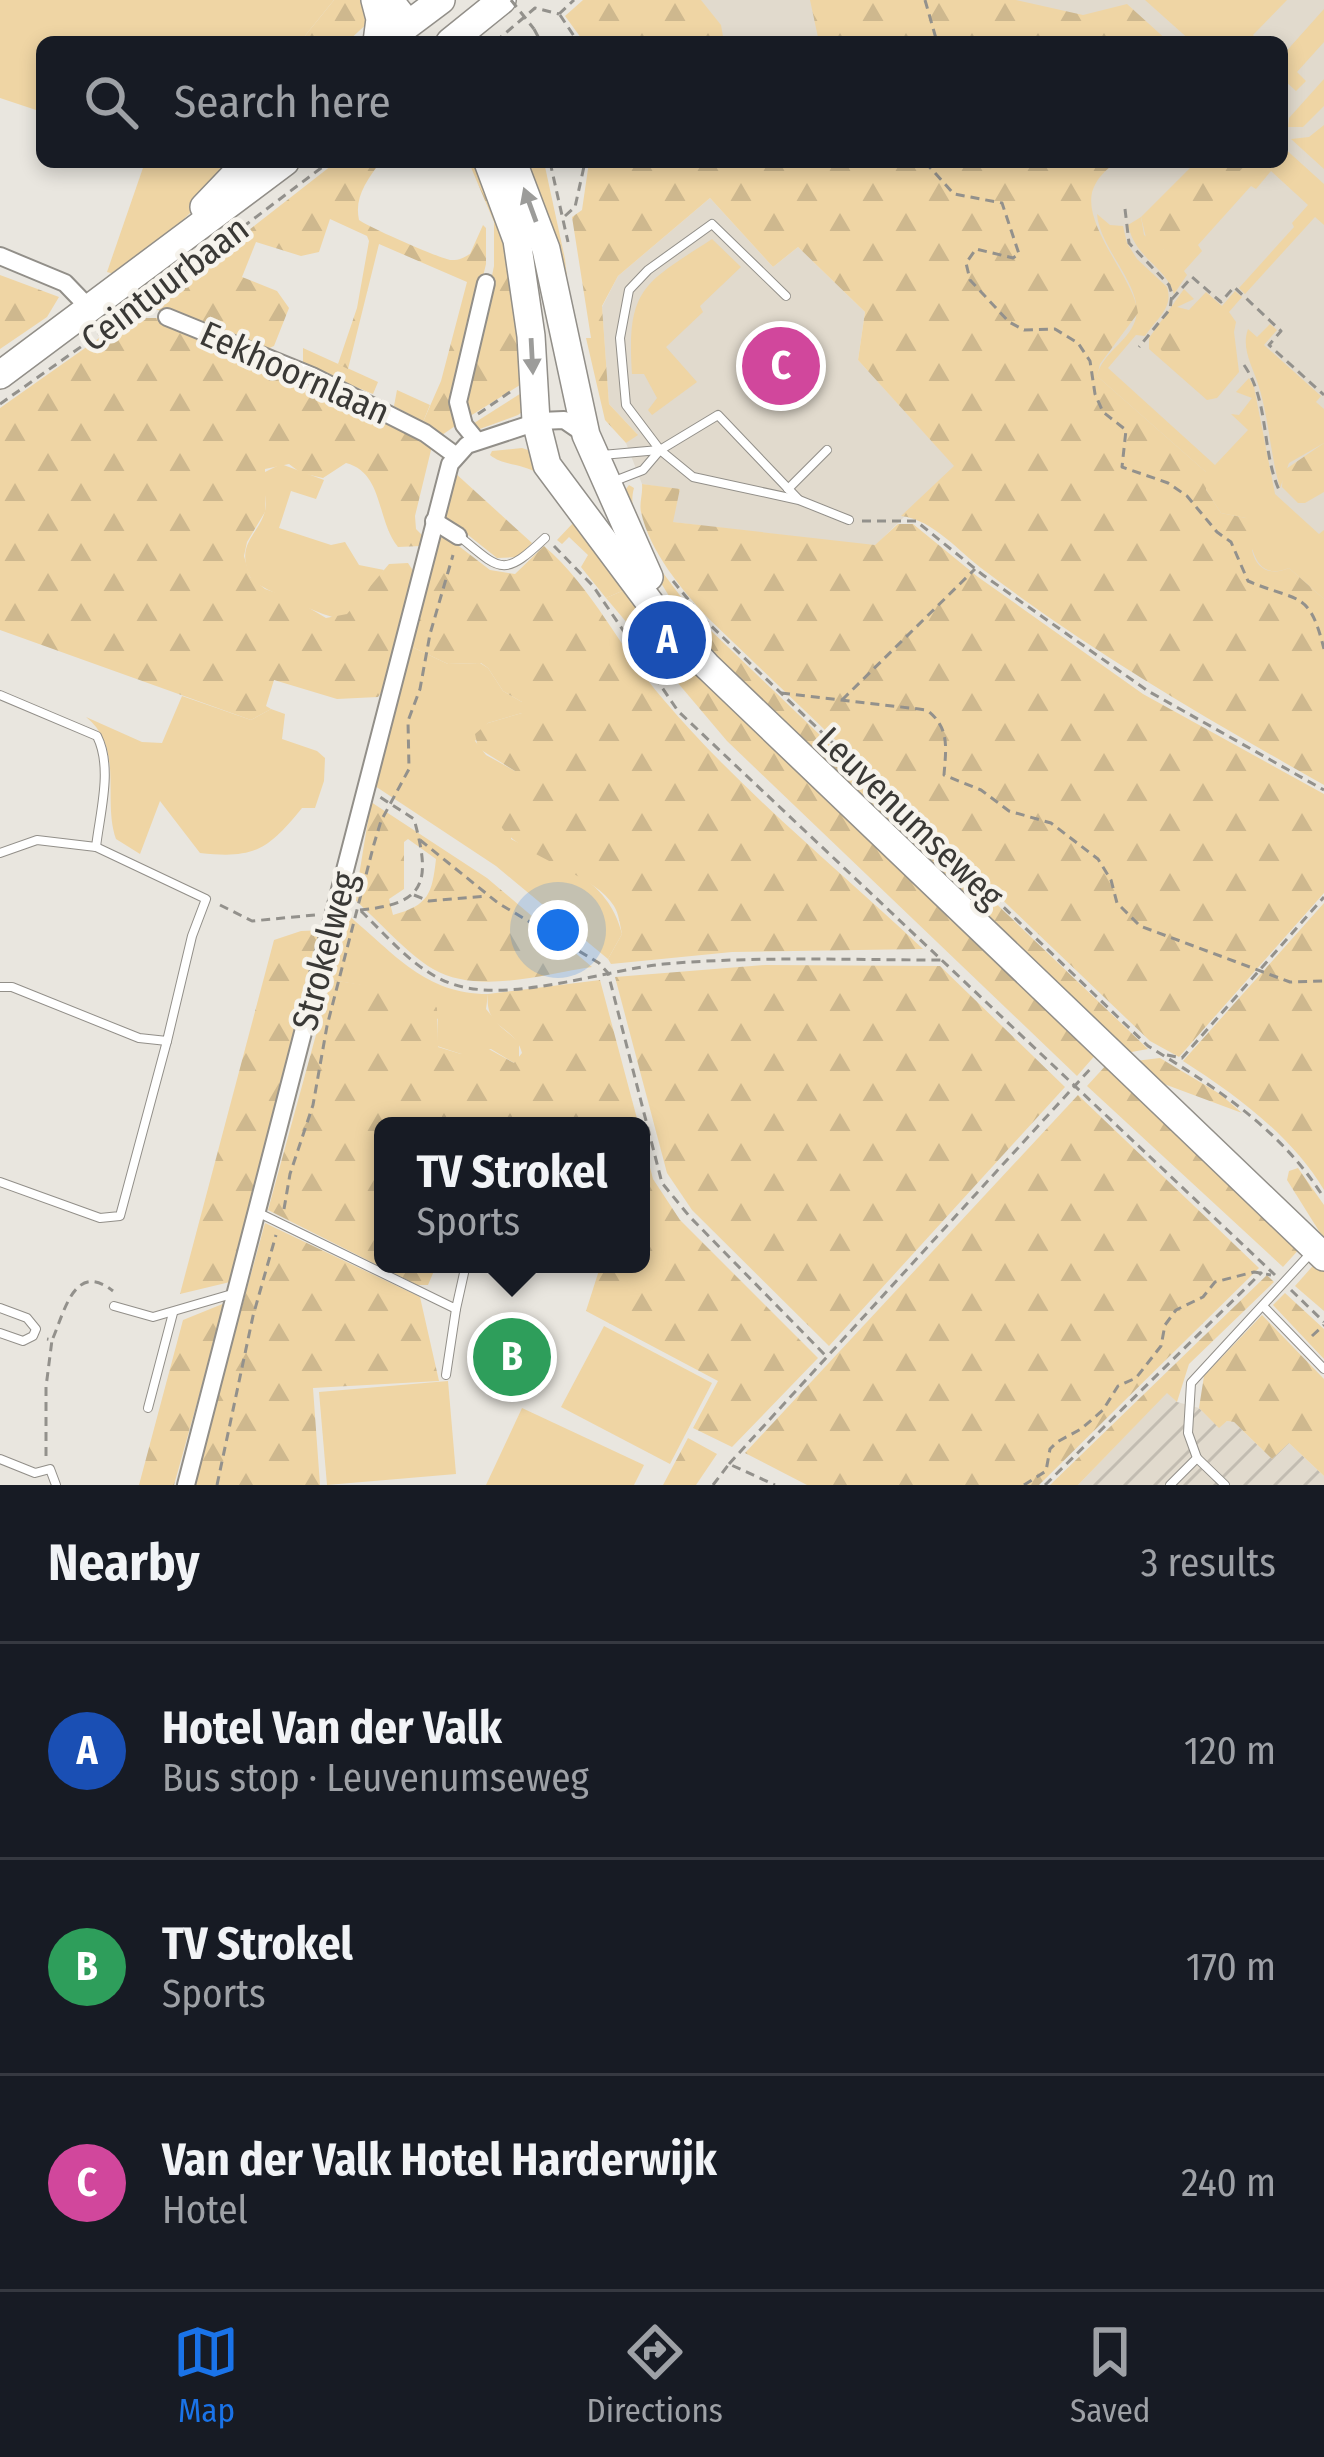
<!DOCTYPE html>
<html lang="en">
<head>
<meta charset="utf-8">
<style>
	:root { --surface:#171b24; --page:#242831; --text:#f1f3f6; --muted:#9ea1a6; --line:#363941; --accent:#1a73e8 }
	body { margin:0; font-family:"Fira Sans Condensed",sans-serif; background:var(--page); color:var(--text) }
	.you { position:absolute; left:558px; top:930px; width:42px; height:42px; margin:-30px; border:9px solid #fff; border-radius:50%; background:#1a73e8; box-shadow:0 0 0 18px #1a73e833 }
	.badge { display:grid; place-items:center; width:78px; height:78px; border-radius:50%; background:var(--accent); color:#fff; font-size:39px; font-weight:700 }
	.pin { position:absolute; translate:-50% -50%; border:6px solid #fff; box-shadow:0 3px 12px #0006 }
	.popup { position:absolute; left:374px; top:1117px; width:276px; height:156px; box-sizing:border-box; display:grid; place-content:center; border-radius:18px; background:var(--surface); filter:drop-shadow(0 3px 9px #0005); font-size:39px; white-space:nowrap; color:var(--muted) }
	.popup b { font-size:45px; color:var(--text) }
	.popup::after { content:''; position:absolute; left:50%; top:100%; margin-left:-24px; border:24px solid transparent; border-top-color:var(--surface) }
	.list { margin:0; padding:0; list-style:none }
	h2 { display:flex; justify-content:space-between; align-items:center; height:156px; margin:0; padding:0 48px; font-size:51px }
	h2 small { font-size:39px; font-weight:400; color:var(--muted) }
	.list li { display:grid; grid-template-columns:78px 1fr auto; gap:36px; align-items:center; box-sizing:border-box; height:216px; padding:0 48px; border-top:3px solid var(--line) }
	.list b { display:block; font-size:45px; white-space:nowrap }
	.list p { margin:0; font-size:39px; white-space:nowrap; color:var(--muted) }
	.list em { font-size:39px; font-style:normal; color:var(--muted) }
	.icon { flex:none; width:66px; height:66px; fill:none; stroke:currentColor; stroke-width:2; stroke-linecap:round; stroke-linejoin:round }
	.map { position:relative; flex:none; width:1324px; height:1485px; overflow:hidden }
	.search { position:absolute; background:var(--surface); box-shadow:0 6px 18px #0003; left:36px; right:36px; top:36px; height:132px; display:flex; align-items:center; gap:30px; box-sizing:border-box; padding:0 42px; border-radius:18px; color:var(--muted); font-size:45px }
	.sheet { height:804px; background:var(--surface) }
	nav { display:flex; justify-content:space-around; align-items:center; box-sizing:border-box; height:168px; border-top:3px solid var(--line); background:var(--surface); font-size:33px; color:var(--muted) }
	nav a { display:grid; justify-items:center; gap:6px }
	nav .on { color:var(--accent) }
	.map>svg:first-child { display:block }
	.built { fill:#e1dacd }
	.industrial { fill:url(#industrial-furrows) }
	.green { fill:#efd5a4 }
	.forest { fill:url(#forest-firs); fill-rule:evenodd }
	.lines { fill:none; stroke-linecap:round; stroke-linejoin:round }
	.lane-casing { stroke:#928f89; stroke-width:10 }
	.street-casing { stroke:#928f89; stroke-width:20 }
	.secondary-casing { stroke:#928f89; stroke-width:27 }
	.primary-casing { stroke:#928f89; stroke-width:30 }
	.path { stroke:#93918c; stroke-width:3; stroke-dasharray:9 6; stroke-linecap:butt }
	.lane { stroke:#fff; stroke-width:8 }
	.street { stroke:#fff; stroke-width:16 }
	.secondary { stroke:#fff; stroke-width:24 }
	.primary { stroke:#fff; stroke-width:27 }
	.path-bridge { stroke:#93918c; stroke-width:3; stroke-dasharray:9 6; stroke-linecap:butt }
	.oneway { fill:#9c9c9a }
	.labels { text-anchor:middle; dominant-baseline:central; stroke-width:9; stroke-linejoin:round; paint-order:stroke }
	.street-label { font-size:36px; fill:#3a3936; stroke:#f6f3ec }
</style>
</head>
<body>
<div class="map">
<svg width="1324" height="1485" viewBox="0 0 1324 1485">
	<defs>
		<pattern id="industrial-furrows" width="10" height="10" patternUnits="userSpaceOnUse" patternTransform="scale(3)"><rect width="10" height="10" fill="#e1dacd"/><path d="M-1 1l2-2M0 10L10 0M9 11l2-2" fill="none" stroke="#c2bcb1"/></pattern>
		<pattern id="forest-firs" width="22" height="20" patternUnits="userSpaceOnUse" patternTransform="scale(3)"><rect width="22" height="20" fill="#efd5a4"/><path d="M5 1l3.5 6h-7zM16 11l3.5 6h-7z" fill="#ceb88e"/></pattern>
	</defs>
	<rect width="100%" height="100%" fill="#e9e6df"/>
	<g class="built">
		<path d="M656,0H1324V690L805,162H1282V42H688Z"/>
		<path d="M710,198L773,267L798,247L865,312L858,360L955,466L875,546L672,522L680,490L642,484L626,443L637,434L609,404L602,307L618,276Z"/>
	</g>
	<path class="industrial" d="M1167,1392L1177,1402L1199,1408L1219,1427L1227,1421L1234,1422L1272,1459L1288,1442L1324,1476V1485H1078Z"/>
	<g class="green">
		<path d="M0,0H334L300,42H42V112L0,98Z"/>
		<path d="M1145,0H1287L1253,35L1259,42H1192Z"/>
		<path d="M1324,9V42L1297,72L1306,81L1296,91L1282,78V56Z"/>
		<path d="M1324,79V106L1303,127H1288L1289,118Z"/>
		<path d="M1282,146L1324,184V225L1315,217L1245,294L1239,288L1294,227L1292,223L1308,205L1271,171L1256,189L1251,186L1198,245L1202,251L1184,271L1187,275L1174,294C1165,265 1136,260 1128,225L1141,217L1144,235L1163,250L1248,162H1282Z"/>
		<path d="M145,162H241L174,229L114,274L107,272Z"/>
		<path d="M526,162H544L565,259L570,305Z"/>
		<path d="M1097,214L1110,225L1123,226L1127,243L1137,259L1167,287C1174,308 1156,319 1145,336L1136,335L1108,368L1215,465L1248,430L1231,414L1239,415L1252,398L1236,392L1249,378L1254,387L1275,494L1319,534L1324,530V599L1289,568C1253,583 1251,543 1246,518L1221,513L1206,490V472L1097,376C1102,353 1128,342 1135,321C1146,288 1100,251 1097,214Z"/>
		<path d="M712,239L741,267L700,306L703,312L666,347L697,382L652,415L648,410L657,398L644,374H632C626,287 645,283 712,239Z"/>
		<path d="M1184,289L1194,299L1177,307L1189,310L1206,292L1222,306L1235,291L1242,297L1229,312L1236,322L1234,332L1239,372L1217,398L1207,400L1149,349V338Z"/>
		<path d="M1270,324L1277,330L1264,345L1321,396L1316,402L1324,409V443L1289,463L1280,488C1270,454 1269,417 1258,384C1252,365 1241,348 1248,329L1257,337Z"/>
		<path d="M303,348L378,382L373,394L303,365Z"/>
		<path d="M397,390L430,405L423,422L394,406Z"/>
		<path d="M526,390L523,411L518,415L477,430L471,425Z"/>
		<path d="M522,448L531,451L539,474C523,463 503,466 490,455L492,451Z"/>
		<path d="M281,464L324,480L316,499L291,491L279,528L331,545L345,542L359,565L384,570C373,585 358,613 339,618C331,620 259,587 253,581C249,577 247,569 246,564C241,541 260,531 265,511C267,499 263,486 263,473Z"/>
		<path d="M574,522L631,587L606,598L581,567L588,555L569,537L562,544L557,540Z"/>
		<path d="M410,646L448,664L480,663L488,668L503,691L522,702V713L488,723L475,741L486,755L515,771L511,839C558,864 608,877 622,934L608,959L496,866L375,786Z"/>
		<path d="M182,696L251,720L271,709L285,714L282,739L317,751L325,758L324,781L315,808H302C268,850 254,859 200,853L160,801L140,854L116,839C102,799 125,748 86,717L142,742L162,743Z"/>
		<path d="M349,916C395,954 425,994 488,994L486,1009L501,1027L519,1042V1060L514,1063L491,1049L461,1054L437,1046L438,1019L373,987L331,980Z"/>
		<path d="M604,1326L712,1383L670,1464L561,1407Z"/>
		<path d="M448,1381L456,1474L327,1485L319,1392Z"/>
		<path d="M522,1408L644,1465L634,1485H486Z"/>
	</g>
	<g class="forest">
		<path d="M334,0H360L370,21L347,42H300Z"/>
		<path d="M583,0H701L721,25L724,42H584L565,16Z"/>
		<path d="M810,0H1016L1083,15L1127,4L1169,42H819Z"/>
		<path d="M1324,125V169L1291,139L1309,137Z"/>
		<path d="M336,162H380C367,181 354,197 359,220C366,226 443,260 451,260C461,260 462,258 470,254L483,225L486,228V264L458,380V424L442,435L423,422L441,381L467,282L379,244L348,369L338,364L357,308L369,241L367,236L330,219L319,252L301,256L256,242L242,277L277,291L289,308L274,346L267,349L183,316L149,308Z"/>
		<path d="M460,162H480L507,232L528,380L467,418L463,415L494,266V222L470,165Z"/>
		<path d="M589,162H1115C1109,168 1100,175 1096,183C1074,218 1134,276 1138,313L1100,364L1097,376L1206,472V490L1221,513L1246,518L1260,530V545L1252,550C1256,570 1271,576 1289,568L1324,599V785C1207,719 1092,652 985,571C959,552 934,520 901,516L954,466L858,360L865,312L798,247L773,267L710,198L618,276L602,306L609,404L638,435L626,443L605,420L586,338H591L572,217L582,210Z"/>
		<path d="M1196,162H1248L1177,240L1163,250L1153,252L1148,246L1141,217Z"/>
		<path d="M0,275L59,297L47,317L0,349Z"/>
		<path d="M133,318H157L314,384L432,446L415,516L416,529L423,536L421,546L398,547C376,520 384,473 346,463L323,478L301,473L289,464L265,469V512L247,542L244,556L250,577L265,589L294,599L326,618L347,614L389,564L408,563L414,572L389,682L378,697L337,699L274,680L266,706L271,709L251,720L0,630V408L122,322Z"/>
		<path d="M1172,326L1183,330L1190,357L1178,364C1163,355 1151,344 1161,327Z"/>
		<path d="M1324,443V492L1305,503H1298L1282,487L1283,471Z"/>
		<path d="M454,472L532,543L518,557L497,558L443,515Z"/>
		<path d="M642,484L680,489L673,522L875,545L898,524H913L978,577L1143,694L1324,794V893L1179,1057L1150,1041L709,619C682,590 650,552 641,512C639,503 643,494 642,484Z"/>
		<path d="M629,485L634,488C622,529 678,594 704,624L1148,1049L1126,1053L713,655C668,601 644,561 623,493Z"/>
		<path d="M447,537L490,570L515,574L544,546C593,588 621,650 663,699C740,790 836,867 923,949L732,952L611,964L608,959L622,934C620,925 619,914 614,906C591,868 501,854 496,813C494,795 510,787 515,771L478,748L475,734L488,723L522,713V702L503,691L488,668L481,663L448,664L410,646L438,538Z"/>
		<path d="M631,587L1098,1052L1077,1076L727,741L606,598Z"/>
		<path d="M371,802L487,878L592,967C543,974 478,995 433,969C407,954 379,921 355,900ZM408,839L436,859C432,894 429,905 393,915L389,899L404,889V842Z"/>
		<path d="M1324,903V1190C1291,1135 1236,1095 1183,1061Z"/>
		<path d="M324,930L230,1282L180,1294L274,940L301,931Z"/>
		<path d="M765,965L940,966L1065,1087L829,1346L692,1210L667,1173L615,977Z"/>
		<path d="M331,980L426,994L437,1008L438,1047L461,1054L476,1042L514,1063L522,1053C515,1025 484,1030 488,994L600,980L639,1126H383V1264H437L428,1285H417L268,1210Z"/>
		<path d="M1160,1058L1220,1094L1242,1113L1156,1081L1135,1061Z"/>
		<path d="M1108,1063L1302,1246L1283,1267L1087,1086Z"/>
		<path d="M1078,1095L1259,1268L1039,1485H807L745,1453Z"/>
		<path d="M641,1133L653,1179L680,1220L818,1358L732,1447L693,1428L718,1381L586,1311L601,1264H641Z"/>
		<path d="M1298,1168L1324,1205V1239L1287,1180L1289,1171Z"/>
		<path d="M265,1223L420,1297L439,1381L313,1388L320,1485H193Z"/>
		<path d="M1318,1260L1324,1266V1311L1295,1286Z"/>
		<path d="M1267,1275L1274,1282L1189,1364L1177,1402L1167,1393L1078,1485H1050Z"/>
		<path d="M1285,1293L1324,1329V1359L1273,1305Z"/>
		<path d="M225,1303L174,1485H139L183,1320Z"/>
		<path d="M1262,1315L1324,1379V1476L1289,1443L1272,1459L1234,1422L1227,1421L1219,1428L1199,1408L1204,1376Z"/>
		<path d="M688,1438L717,1454L696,1485H663Z"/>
	</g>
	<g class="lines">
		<defs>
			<g id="lane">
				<path d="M786,296L712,224L648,270L629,290L620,338L626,405L660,450L693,477L799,500L849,520"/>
				<path d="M602,455L659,450"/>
				<path d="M612,482L643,470L660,450L718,415L798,499"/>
				<path d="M788,489L827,450"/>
				<path d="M459,536C501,571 503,578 545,538"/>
				<path d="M0,695L97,736C113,768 100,812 96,847"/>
				<path d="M0,853L37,840L96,847L206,899L192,936L167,1041L139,1038L12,987H0"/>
				<path d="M0,1182L100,1218L120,1216L167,1041"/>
				<path d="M259,1213L456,1309L466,1264"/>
				<path d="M114,1306L153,1317L232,1294"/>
				<path d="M1263,1306L1324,1369"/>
				<path d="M0,1308L27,1318L36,1329L33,1336L23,1341L0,1333"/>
				<path d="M446,1375L456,1309"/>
				<path d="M148,1408L173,1313"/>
				<path d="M1197,1458L1225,1485"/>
				<path d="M0,1459L35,1473L50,1469L56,1485"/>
				<path d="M1170,1485L1197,1458L1188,1433L1191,1383L1310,1254"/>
			</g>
			<g id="street">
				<path d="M0,256L65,283L91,310"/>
				<path d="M167,317L312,376L425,433L455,455"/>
				<path d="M477,441L464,425L458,402L486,283"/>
				<path d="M434,521L458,536"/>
				<path d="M186,1485L450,464L467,445L540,421L564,420L586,435"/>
			</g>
			<path id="secondary" d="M391,0L409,23"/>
			<g id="primary">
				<path d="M375,0L380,19L377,42"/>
				<path d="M385,42L441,0"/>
				<path d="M450,42L502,0"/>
				<path d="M488,162L517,240L531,336L536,421L547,465L656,611L707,666L1324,1257"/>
				<path d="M513,162L546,249L586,435L649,577"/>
				<path d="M204,207L247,162"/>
				<path d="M0,375L285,162"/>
			</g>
		</defs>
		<use href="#lane" class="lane-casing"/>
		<use href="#street" class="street-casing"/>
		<use href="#secondary" class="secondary-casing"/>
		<use href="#primary" class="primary-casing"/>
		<g class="path">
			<path d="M925,0L937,42"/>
			<path d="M559,14L574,0"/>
			<path d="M560,15L578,42"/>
			<path d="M534,29L541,42"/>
			<path d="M495,42L535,8L559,14"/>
			<path d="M550,162L568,242"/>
			<path d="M925,162L954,194L1002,203L1019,254L1013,258L976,249L966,263L970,280L1009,322L1024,330L1055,329L1078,343L1090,361L1095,394L1103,412L1126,430L1122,467L1168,483L1187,496L1217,532L1231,542L1248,581C1299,603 1309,589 1324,649"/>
			<path d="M1125,209L1129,243L1169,285L1172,294L1170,309L1139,347"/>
			<path d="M565,216L575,207L585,162"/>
			<path d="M1172,299L1192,277L1221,302L1234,287L1281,331L1269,345L1324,395"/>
			<path d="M127,315L147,314"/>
			<path d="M1244,365C1270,402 1261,452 1280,492"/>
			<path d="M0,404L126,315L329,162"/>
			<path d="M478,414L510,392"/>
			<path d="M862,521H916L983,575L1148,691L1324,790"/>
			<path d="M554,546L593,586L678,711L1275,1275"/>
			<path d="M673,581L706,621L1148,1046C1215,1087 1281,1129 1324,1198"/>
			<path d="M781,693L927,710C950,728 946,748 944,775L981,790L1009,811L1051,823L1098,859L1111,880L1117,903L1140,926L1290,982L1324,981"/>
			<path d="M842,700L975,569"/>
			<path d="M420,840L498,903L599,963L608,973L662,1183L690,1217L827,1357"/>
			<path d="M414,895L429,901L486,896"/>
			<path d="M220,905L252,921L315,915"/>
			<path d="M360,910C427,904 431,881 414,819L380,797"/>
			<path d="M361,911C391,940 421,978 463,987C520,1000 606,970 664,964C756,956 849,960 941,960"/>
			<path d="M1167,1055L1182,1058L1324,897"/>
			<path d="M284,1209L290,1174L313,1105L327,1026L374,844L381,821L409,769L408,721L420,689L430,634L453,555"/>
			<path d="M1291,1290L1324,1322"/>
			<path d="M1312,1336L1324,1325"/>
			<path d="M53,1338C65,1310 75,1261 113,1291"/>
			<path d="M46,1456V1387L52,1340L47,1339"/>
			<path d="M729,1464L1092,1067"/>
			<path d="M217,1485L253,1316L276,1235"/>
			<path d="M713,1485L729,1464L775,1485"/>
			<path d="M1024,1485L1046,1471L1050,1449L1057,1442L1081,1429L1103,1410L1118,1386L1136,1378L1161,1346L1165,1325L1176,1310L1203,1297L1215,1282L1254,1272L1271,1275"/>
			<path d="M1045,1485L1262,1272"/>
		</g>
		<use href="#lane" class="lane"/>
		<use href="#street" class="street"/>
		<use href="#secondary" class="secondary"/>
		<use href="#primary" class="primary"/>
		<path class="path-bridge" d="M511,0L534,29"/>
	</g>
	<defs><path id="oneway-solid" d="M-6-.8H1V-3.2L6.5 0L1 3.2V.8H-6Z" transform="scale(3)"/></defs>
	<g class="oneway">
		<use href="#oneway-solid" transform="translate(530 205) rotate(-110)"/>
		<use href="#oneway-solid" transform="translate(532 356) rotate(87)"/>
	</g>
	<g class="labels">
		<g class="street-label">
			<text transform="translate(165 284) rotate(-37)">Ceintuurbaan</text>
			<text transform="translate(295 373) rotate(24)">Eekhoornlaan</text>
			<text transform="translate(910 818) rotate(44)">Leuvenumseweg</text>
			<text transform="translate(325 951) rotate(-75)">Strokelweg</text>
		</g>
	</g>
</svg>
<div class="you"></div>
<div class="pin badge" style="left:667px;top:640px;background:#1a4fb4">A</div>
<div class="pin badge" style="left:512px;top:1357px;background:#2e9e5b">B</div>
<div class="popup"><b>TV Strokel</b>Sports</div>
<div class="pin badge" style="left:781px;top:366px;background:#d1479c">C</div>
<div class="search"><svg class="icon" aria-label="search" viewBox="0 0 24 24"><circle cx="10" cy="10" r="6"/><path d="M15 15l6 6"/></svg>Search here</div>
</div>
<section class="sheet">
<h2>Nearby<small>3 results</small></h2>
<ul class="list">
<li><span class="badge" style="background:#1a4fb4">A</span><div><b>Hotel Van der Valk</b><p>Bus stop · Leuvenumseweg</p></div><em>120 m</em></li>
<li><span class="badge" style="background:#2e9e5b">B</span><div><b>TV Strokel</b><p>Sports</p></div><em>170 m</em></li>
<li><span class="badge" style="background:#d1479c">C</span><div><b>Van der Valk Hotel Harderwijk</b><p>Hotel</p></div><em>240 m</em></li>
</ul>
</section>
<nav>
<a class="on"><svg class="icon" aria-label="map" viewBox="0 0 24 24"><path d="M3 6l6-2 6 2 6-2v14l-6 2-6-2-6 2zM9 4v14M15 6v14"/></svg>Map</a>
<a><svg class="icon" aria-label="directions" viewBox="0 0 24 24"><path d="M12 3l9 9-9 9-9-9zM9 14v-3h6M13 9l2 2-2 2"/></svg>Directions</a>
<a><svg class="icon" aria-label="saved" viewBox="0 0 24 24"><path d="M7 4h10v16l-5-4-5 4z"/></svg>Saved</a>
</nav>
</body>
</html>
